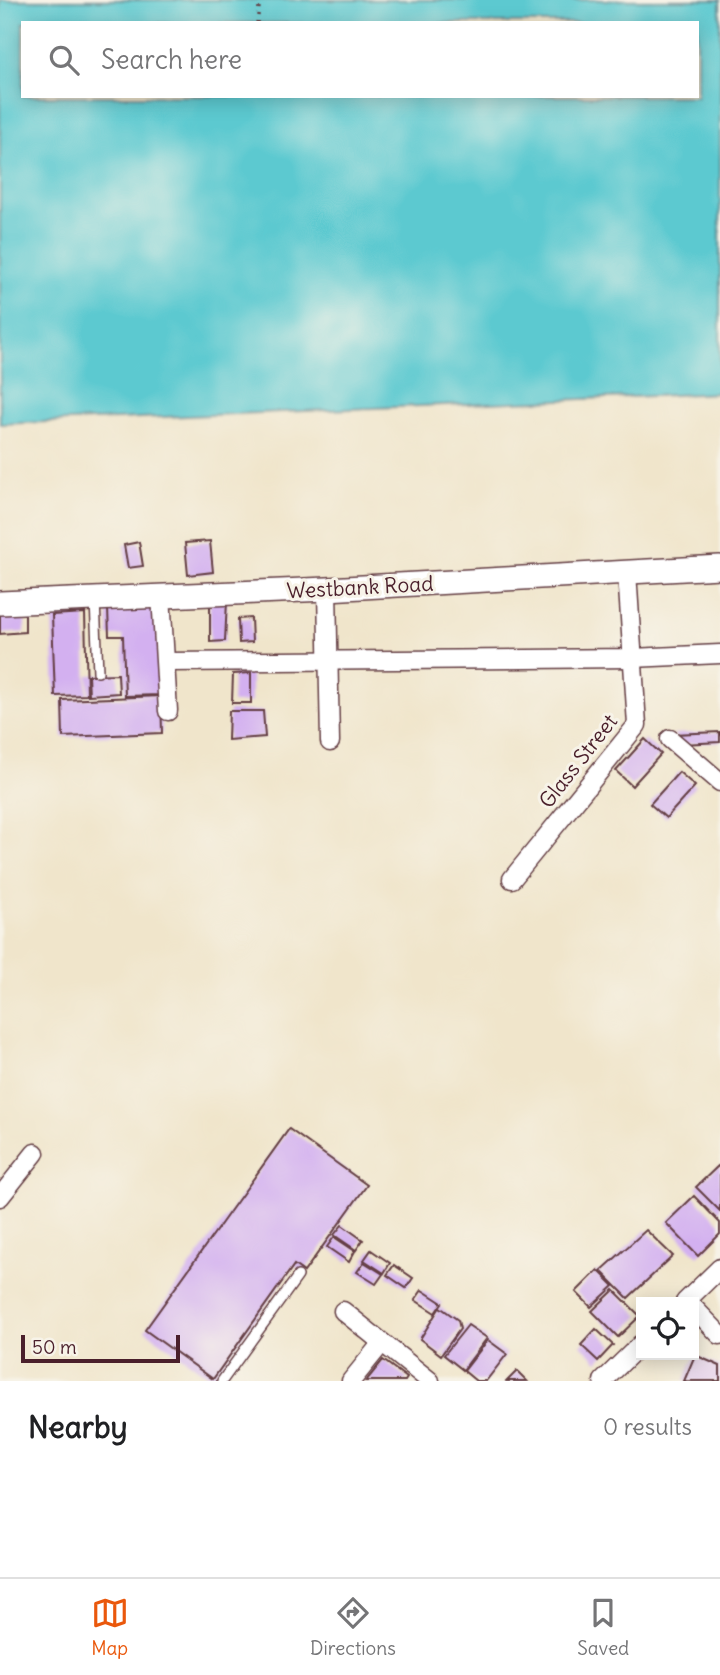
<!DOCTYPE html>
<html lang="en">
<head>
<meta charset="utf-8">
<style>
	:root { --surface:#fff; --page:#f6f6f6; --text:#202124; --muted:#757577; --line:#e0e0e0; --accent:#ea580c }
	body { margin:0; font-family:Delius,sans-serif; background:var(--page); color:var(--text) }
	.controls { position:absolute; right:21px; bottom:21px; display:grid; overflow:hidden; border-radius:0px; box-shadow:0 4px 18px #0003 }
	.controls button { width:63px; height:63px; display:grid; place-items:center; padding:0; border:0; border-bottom:2px solid var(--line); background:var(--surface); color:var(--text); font:35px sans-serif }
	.scale { position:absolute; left:21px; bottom:18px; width:159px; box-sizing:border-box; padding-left:7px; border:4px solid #4a1f2b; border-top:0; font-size:19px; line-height:24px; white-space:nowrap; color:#4a1f2b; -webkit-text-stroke:5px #f7f3e8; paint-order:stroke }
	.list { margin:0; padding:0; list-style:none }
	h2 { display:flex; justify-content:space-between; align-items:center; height:91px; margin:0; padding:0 28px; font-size:30px }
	h2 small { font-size:23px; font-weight:400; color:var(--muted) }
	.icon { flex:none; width:38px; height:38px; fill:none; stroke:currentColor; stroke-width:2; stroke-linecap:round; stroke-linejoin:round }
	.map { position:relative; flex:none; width:720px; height:1381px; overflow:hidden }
	.search { position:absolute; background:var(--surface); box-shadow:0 4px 18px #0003; left:21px; right:21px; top:21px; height:77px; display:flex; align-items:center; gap:18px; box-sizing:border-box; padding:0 24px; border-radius:0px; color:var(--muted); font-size:26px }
	.sheet { height:196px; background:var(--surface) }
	nav { display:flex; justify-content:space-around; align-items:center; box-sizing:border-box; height:98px; border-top:2px solid var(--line); background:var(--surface); font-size:19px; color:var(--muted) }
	nav a { display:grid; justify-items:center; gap:4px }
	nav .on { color:var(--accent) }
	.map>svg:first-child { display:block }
	.water { fill:#5bc9d0; stroke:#52747e; stroke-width:2; fill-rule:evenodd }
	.building { fill:#d3b0f0 }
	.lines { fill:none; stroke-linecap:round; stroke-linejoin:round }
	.service-casing { stroke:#633d43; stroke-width:12 }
	.minor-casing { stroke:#633d43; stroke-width:21 }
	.tertiary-casing { stroke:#633d43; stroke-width:26 }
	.path { stroke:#633d43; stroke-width:3.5; stroke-dasharray:2 5; stroke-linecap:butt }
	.service { stroke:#fff; stroke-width:9 }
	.minor { stroke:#fff; stroke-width:18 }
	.tertiary { stroke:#fff; stroke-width:23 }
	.labels { text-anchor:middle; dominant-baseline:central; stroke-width:6; stroke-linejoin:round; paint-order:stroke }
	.street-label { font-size:21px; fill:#4a1f2b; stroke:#f7f3e8 }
</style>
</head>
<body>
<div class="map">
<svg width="720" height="1381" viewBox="0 0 720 1381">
	<rect width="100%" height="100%" fill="#f7f3e8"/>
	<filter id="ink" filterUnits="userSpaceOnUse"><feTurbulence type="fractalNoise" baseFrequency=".0143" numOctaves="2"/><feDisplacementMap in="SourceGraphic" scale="14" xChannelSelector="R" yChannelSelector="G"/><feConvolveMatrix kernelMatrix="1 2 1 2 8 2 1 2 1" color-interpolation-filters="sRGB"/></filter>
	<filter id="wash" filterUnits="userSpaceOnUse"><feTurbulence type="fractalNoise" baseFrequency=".00686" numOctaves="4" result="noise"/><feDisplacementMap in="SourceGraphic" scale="28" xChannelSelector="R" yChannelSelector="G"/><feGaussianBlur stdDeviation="1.57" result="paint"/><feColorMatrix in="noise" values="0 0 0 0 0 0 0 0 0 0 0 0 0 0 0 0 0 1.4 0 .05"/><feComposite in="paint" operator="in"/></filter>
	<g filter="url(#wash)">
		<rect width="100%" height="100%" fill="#f0e5cb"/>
		<path class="water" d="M0,0H720V393L0,424ZM23,23H697V96H23Z"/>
		<g id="blocks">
			<g class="building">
				<path d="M210,541L213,572L188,575L185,543Z"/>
				<path d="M139,542L143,566L128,568L124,545Z"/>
				<path d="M210,601H227L225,641L210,642Z"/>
				<path d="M158,606L160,695L125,696L123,636H109L108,608Z"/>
				<path d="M25,613V632L0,634V614Z"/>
				<path d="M85,613L87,695L55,696L52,615Z"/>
				<path d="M251,618L252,642L239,643L238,619Z"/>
				<path d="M251,673V703H232L233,674Z"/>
				<path d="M118,674L119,693L89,695L88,675Z"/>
				<path d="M161,696L162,733L63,737L62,700Z"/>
				<path d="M229,711H263L265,737L228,740Z"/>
				<path d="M720,732V742L682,744L673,734Z"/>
				<path d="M645,739L661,754L632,786L616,771Z"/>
				<path d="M679,772L695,786L666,818L650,804Z"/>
				<path d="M289,1129L367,1185L304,1272L294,1265L213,1379L145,1330Z"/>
				<path d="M718,1166L720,1168V1211L696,1187Z"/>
				<path d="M694,1196L720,1223V1234L698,1256L666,1223Z"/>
				<path d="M342,1225L363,1240L356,1250L334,1235Z"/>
				<path d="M646,1230L673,1256L628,1298L601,1271Z"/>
				<path d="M334,1237L355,1251L349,1262L327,1247Z"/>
				<path d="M371,1250L390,1263L384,1273L364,1260Z"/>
				<path d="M364,1262L383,1274L376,1284L357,1272Z"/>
				<path d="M394,1265L413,1278L406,1288L387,1275Z"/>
				<path d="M598,1270L614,1286L591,1307L576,1292Z"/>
				<path d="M422,1290L442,1303L435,1313L415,1300Z"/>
				<path d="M614,1290L640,1316L618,1337L592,1311Z"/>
				<path d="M440,1307L458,1320L460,1329L441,1355L420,1339Z"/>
				<path d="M468,1325L487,1338L463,1370L444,1355Z"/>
				<path d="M596,1329L613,1345L598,1361L581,1345Z"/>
				<path d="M488,1340L507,1354L486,1381H476L464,1371Z"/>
				<path d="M695,1355L720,1366V1381H684Z"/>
				<path d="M383,1360L407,1378L405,1381H366Z"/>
				<path d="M517,1371L527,1381H507Z"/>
			</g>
		</g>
	</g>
	<g filter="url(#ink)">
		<use href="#blocks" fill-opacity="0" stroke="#633d43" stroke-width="2"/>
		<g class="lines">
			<defs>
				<g id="service">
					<path d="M95,600L98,672"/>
					<path d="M222,1381L298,1276"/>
				</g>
				<g id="minor">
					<path d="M327,589L330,742"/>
					<path d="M161,595L168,711"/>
					<path d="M166,662L632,658L720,654"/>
					<path d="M670,739L720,782"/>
					<path d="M512,879L637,725L627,572"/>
					<path d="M0,1197L35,1153"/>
					<path d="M685,1302L720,1268"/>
					<path d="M694,1308L720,1335"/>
					<path d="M343,1311L430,1381"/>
					<path d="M351,1381L381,1344"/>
					<path d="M603,1381L641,1344"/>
				</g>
				<path id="tertiary" d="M0,603L327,589L720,567"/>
			</defs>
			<use href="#service" class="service-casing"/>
			<use href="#minor" class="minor-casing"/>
			<use href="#tertiary" class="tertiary-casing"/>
			<path class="path" d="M257,23L260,0"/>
			<use href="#service" class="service"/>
			<use href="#minor" class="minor"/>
			<use href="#tertiary" class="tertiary"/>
		</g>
	</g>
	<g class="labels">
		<g class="street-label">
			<text transform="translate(360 587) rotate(-3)">Westbank Road</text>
			<text transform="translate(578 761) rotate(-52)">Glass Street</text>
		</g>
	</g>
</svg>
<div class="controls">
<button><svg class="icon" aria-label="locate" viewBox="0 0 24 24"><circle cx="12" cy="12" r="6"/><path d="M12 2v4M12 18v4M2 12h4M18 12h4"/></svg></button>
</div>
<div class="scale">50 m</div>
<div class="search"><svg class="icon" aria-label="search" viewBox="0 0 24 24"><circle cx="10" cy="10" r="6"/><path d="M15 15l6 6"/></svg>Search here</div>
</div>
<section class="sheet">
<h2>Nearby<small>0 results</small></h2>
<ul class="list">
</ul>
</section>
<nav>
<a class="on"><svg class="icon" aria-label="map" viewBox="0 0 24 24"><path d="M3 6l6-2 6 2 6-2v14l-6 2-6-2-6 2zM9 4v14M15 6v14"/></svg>Map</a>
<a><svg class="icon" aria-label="directions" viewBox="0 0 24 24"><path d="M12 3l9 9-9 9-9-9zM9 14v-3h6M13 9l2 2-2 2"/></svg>Directions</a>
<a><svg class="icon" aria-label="saved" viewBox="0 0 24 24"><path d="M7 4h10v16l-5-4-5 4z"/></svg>Saved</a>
</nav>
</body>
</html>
